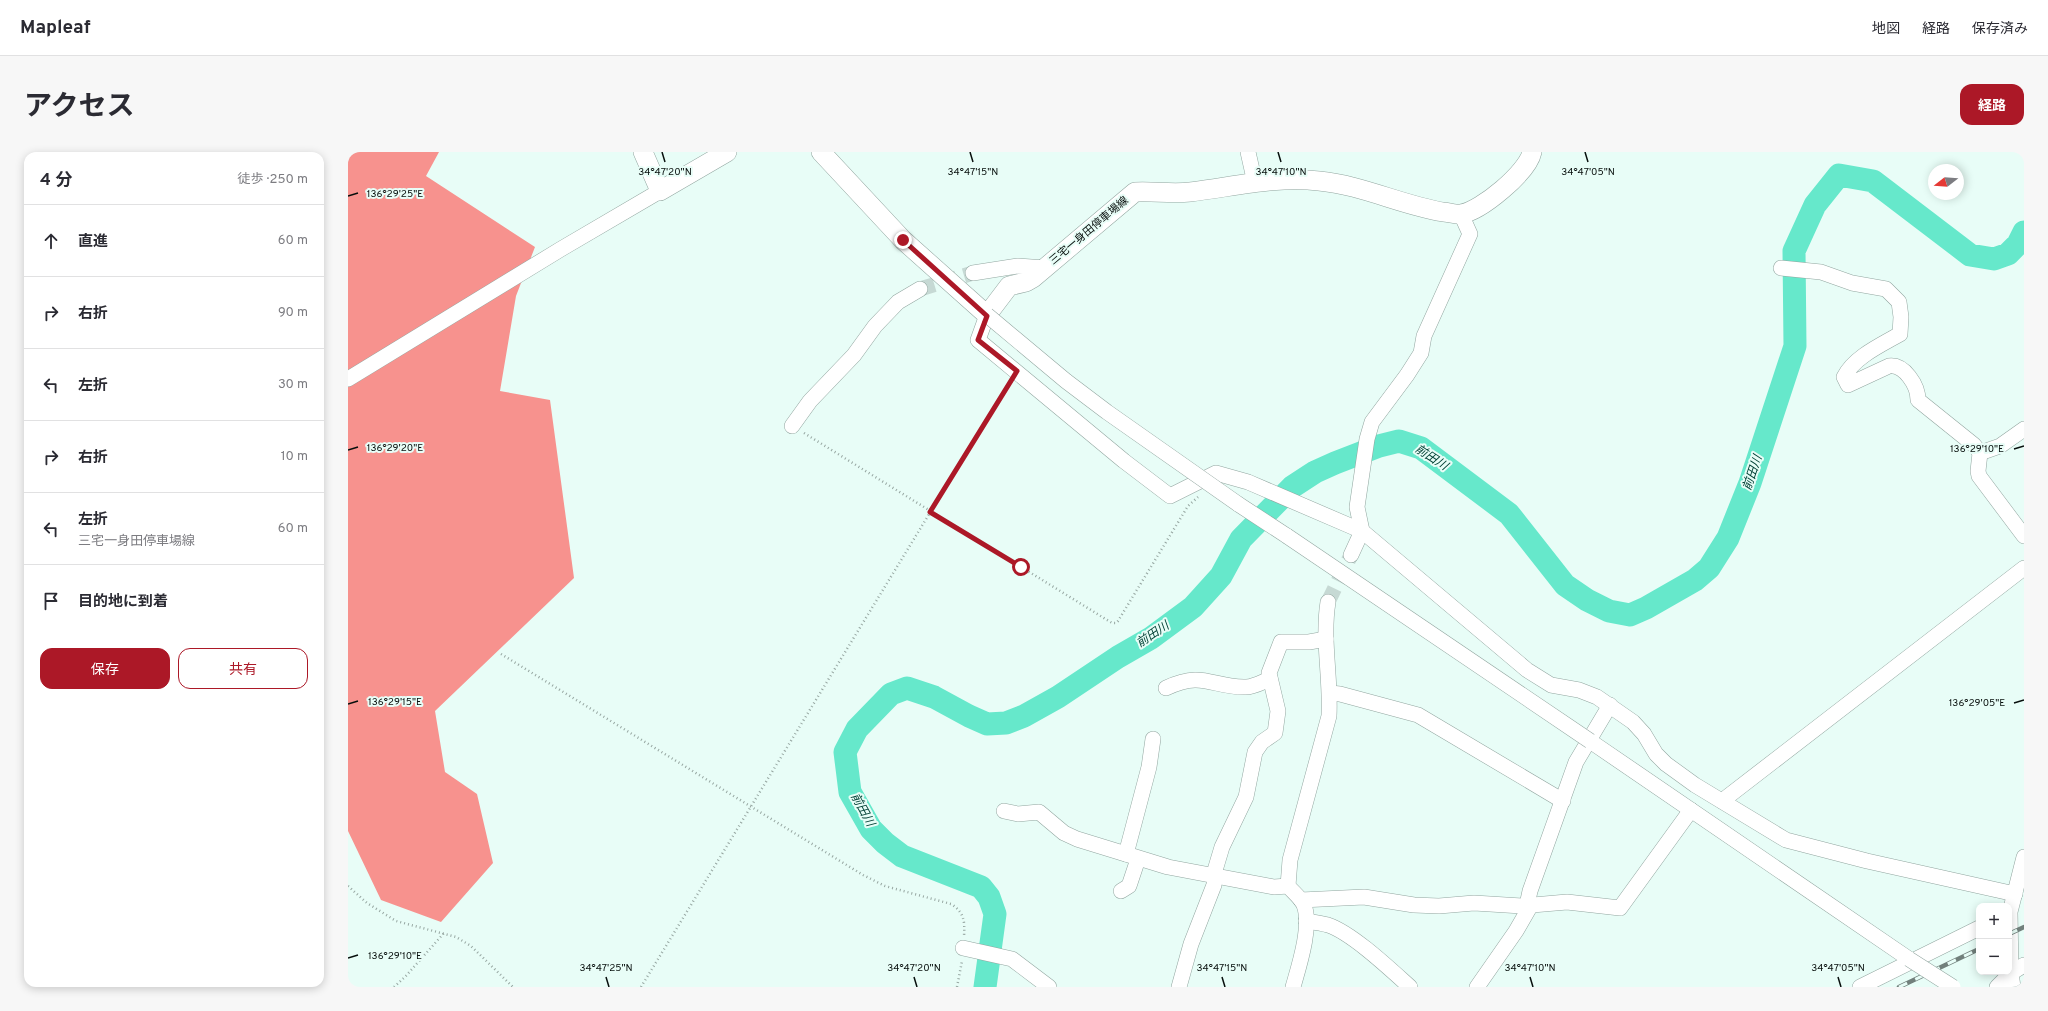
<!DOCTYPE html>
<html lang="ja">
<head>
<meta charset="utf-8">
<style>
	:root { --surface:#fff; --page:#f7f7f7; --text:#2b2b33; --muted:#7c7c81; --line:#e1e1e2; --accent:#ac1827 }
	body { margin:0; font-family:Overpass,"Noto Sans JP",sans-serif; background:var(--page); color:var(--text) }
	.controls { position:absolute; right:12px; bottom:12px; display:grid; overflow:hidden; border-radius:8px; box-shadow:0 2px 10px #0003 }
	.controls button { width:36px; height:36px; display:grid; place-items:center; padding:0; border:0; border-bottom:1px solid var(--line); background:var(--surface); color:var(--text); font:20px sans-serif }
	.compass { position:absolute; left:1580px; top:12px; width:36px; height:36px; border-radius:50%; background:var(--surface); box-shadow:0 2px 10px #0003; rotate:253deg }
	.stop { position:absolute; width:12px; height:12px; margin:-9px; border:3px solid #ac1827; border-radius:50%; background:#fff }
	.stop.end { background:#ac1827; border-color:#fff; box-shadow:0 1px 4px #0008 }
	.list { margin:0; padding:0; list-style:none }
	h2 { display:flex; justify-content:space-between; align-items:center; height:52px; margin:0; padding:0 16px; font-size:17px }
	h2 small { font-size:13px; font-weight:400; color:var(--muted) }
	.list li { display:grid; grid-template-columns:26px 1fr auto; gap:12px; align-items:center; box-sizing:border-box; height:72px; padding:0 16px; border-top:1px solid var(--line) }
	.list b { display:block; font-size:15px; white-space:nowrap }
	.list p { margin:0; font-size:13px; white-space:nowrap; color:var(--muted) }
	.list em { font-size:13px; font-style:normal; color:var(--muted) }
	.actions { display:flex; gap:8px; padding:12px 16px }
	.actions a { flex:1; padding:9px 0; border:1px solid var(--accent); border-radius:12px; text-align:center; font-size:14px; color:var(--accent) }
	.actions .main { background:var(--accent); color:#fff }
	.icon { flex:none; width:22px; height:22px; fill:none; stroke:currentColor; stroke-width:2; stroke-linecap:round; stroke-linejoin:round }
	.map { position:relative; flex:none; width:1676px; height:835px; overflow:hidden; border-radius:12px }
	header { display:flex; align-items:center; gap:24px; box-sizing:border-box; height:56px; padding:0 20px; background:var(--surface); border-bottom:1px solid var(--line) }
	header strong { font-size:19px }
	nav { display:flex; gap:22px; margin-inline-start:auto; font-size:14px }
	.intro { display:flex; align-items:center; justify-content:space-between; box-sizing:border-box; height:96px; padding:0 24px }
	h1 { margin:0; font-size:28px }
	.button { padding:10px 18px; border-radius:12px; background:var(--accent); color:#fff; font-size:14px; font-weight:700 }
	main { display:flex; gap:24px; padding:0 24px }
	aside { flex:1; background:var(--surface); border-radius:12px; box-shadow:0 2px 10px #0003 }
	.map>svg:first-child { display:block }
	.forest { fill:#f7928e }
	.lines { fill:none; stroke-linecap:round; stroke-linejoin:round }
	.river { stroke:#66e8cb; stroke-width:23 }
	.minor-tunnel { stroke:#c6d9d4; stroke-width:15; stroke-dasharray:15 8; stroke-linecap:butt }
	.minor-casing { stroke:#92a6a0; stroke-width:16 }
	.major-casing { stroke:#92a6a0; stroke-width:20 }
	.path { stroke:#97a7a2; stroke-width:2.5; stroke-dasharray:1 3; stroke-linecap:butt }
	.minor { stroke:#fff; stroke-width:15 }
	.major { stroke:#fff; stroke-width:19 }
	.rail-casing { stroke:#72807c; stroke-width:4.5 }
	.rail { stroke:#e8fdf7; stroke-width:3; stroke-dasharray:9; stroke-linecap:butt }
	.minor-bridge-casing { stroke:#92a6a0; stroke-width:16; stroke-linecap:butt }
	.minor-bridge { stroke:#fff; stroke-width:15 }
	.route { stroke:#ac1827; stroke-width:5 }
	.ticks { fill:none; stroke:#080f0d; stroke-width:1.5 }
	.labels { text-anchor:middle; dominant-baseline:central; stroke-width:4; stroke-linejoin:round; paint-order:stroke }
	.street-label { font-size:11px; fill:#080f0d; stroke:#e8fdf7 }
	.water-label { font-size:12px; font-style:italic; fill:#024035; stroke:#e8fdf7 }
	.ticks-label { font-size:10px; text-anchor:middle; fill:#080f0d; stroke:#e8fdf7; stroke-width:4; stroke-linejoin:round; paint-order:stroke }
</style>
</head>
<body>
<header>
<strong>Mapleaf</strong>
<nav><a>地図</a><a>経路</a><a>保存済み</a></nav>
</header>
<div class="intro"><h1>アクセス</h1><a class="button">経路</a></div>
<main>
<aside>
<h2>4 分<small>徒歩 · 250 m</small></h2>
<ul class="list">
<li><svg class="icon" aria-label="ahead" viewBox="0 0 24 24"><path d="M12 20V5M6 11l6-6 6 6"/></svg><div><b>直進</b></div><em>60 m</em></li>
<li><svg class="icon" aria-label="right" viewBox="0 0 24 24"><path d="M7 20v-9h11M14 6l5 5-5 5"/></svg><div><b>右折</b></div><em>90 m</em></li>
<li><svg class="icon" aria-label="left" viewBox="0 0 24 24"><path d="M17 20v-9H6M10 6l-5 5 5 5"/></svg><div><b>左折</b></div><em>30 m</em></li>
<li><svg class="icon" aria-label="right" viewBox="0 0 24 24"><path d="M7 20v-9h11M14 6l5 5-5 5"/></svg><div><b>右折</b></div><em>10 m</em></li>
<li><svg class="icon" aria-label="left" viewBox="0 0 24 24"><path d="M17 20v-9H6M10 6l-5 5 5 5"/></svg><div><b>左折</b><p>三宅一身田停車場線</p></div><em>60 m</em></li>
<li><svg class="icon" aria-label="arrive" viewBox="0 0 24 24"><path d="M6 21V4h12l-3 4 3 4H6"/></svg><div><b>目的地に到着</b></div></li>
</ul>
<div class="actions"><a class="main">保存</a><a>共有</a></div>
</aside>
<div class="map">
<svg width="1676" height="835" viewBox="0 0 1676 835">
	<rect width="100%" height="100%" fill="#e8fdf7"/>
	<path class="forest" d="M0,0H91L78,24L187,95L168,144L152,239L202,248L226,426L87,559L97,620L129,642L145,711L93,770L33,748L0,679Z"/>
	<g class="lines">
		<path class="river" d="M637,835L647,762L641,745L633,735L554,704L537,691L523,677L502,640L497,600L509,577L543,542L559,536L586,545L621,564L639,572L658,571L676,564L710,545L770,505L803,486L845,455L873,424L893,387L944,335L967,320L987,311L1031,294L1051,289L1073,296L1161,362L1217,433L1239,448L1261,459L1282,463L1298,456L1347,428L1361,416L1380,386L1402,331L1447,194L1446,99L1467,53L1491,23L1525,29L1622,103L1646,107L1660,102L1670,92L1676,80"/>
		<g class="minor-tunnel">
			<path d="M572,137L625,121"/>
			<path d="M980,450L1003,403"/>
		</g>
		<defs>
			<g id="minor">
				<path d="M900,0L907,31"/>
				<path d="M1433,116L1473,120L1504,131L1538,137L1551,150L1553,165L1552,182C1533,193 1506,205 1496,225L1500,233L1541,214C1556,212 1570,233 1570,248L1626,293L1632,301L1630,319L1631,324L1676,384"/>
				<path d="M625,121L670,114L697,116"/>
				<path d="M639,163L630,188L776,309L822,344L868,321L900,330L1014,379L1179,518L1203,533L1231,538L1249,545L1285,570L1296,582L1308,602L1318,612L1347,633L1438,688L1519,709L1667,742"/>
				<path d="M0,227L213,97L312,39"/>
				<path d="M444,274L462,249L506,203L527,174L550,150L572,137"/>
				<path d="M1632,301L1652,294L1676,277"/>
				<path d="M890,352L939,384"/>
				<path d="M1003,403L1014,379L1009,355L1019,287L1024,270L1059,223L1073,201L1076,184L1122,82L1113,62"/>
				<path d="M818,536C856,518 864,536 898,535C906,535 914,530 922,527"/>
				<path d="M982,541L992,542L1070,563L1215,649"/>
				<path d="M1242,589L1561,807"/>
				<path d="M1374,649L1676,416"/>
				<path d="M656,659L670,662L691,660L716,681L729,687L820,715L926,735L940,734"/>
				<path d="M778,702L801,615L805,587"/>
				<path d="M865,725L874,695L898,645L907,600L914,590L927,581L930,559L921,521L933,490H961L978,487"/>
				<path d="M773,739L781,734L790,707"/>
				<path d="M953,748L1016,745L1066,753L1091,754L1126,751L1174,754L1219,750L1272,756L1343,658"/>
				<path d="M1179,753L1182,739L1228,610L1262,553"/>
				<path d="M958,769C965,770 973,771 980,773C1004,781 1042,817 1062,835"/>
				<path d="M615,796L664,807L701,835"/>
				<path d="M831,835L843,792L866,733L867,725"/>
				<path d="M945,835C951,814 964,774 956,753C953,746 945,740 940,734L942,708L981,564C983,526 974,488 980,450"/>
				<path d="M1129,835L1168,779L1183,753"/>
				<path d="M1512,835L1631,776"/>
				<path d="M1649,835L1663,821L1676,813"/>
				<path d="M1665,835L1663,821L1662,760L1676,705"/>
			</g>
			<g id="major">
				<path d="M295,0L312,39L379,0"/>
				<path d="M473,0L555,88L639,163L661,134L678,130L685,126L787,40C805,39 824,42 842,40C885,35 927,24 971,29C1014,33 1053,53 1095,60C1100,60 1108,63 1113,62C1133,59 1180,20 1184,0"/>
			</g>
		</defs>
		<use href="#minor" class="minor-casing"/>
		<use href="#major" class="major-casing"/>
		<g class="path">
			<path d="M456,281L764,471H768L770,469L840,354L850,345"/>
			<path d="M153,502L515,723L537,734L603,752C616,760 617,769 616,784"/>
			<path d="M0,734L19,751L48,769L108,785L123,794L165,835"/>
			<path d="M46,835L57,825L96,781"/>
			<path d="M293,835L661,231"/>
			<path d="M609,835L614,809"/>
		</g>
		<use href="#minor" class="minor"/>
		<use href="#major" class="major"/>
		<defs>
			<g id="rail">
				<path d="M1661,782L1676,775"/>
				<path d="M1551,835L1631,797"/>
			</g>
		</defs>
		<use href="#rail" class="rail-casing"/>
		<use href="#rail" class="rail"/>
		<defs>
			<g id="minor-bridge">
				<path d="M639,163L718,229L759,260L890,352"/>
				<path d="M939,384L1242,589"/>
				<path d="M1561,807L1605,835"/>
			</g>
		</defs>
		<use href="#minor-bridge" class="minor-bridge-casing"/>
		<use href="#minor-bridge" class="minor-bridge"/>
	</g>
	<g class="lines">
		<path class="route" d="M555,88L639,164L630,188L669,219L582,360L673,415"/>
	</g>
	<path class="ticks" d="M314,0L317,10M622,0L625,10M930,0L933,10M1237,0L1240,10M0,44L10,41M1666,297L1676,294M0,298L10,295M1666,551L1676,548M0,552L10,549M0,806L10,803M258,825L261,835M566,825L569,835M874,825L877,835M1182,825L1185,835M1490,825L1493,835"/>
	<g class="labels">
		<g class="street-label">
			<text transform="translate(741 79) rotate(-40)">三宅一身田停車場線</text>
		</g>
		<g class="water-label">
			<text transform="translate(1083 306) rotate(33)">前田川</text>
			<text transform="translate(1405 321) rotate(-71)">前田川</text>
			<text transform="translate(805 483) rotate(-34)">前田川</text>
			<text transform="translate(514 658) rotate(61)">前田川</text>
		</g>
	</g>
	<g class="ticks-label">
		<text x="317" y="23">34°47'20"N</text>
		<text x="625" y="23">34°47'15"N</text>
		<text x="933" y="23">34°47'10"N</text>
		<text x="1240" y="23">34°47'05"N</text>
		<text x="47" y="45">136°29'25"E</text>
		<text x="47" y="299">136°29'20"E</text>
		<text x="1629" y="300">136°29'10"E</text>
		<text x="47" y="553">136°29'15"E</text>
		<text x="1629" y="554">136°29'05"E</text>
		<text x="47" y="807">136°29'10"E</text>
		<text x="258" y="819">34°47'25"N</text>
		<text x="566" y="819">34°47'20"N</text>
		<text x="874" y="819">34°47'15"N</text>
		<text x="1182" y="819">34°47'10"N</text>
		<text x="1490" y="819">34°47'05"N</text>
	</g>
</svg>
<div class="controls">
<button>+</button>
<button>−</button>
</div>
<svg class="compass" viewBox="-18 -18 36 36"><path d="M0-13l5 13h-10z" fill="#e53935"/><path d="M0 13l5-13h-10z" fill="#7c7c81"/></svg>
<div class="stop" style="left:673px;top:415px"></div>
<div class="stop end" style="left:555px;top:88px"></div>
</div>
</main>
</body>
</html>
